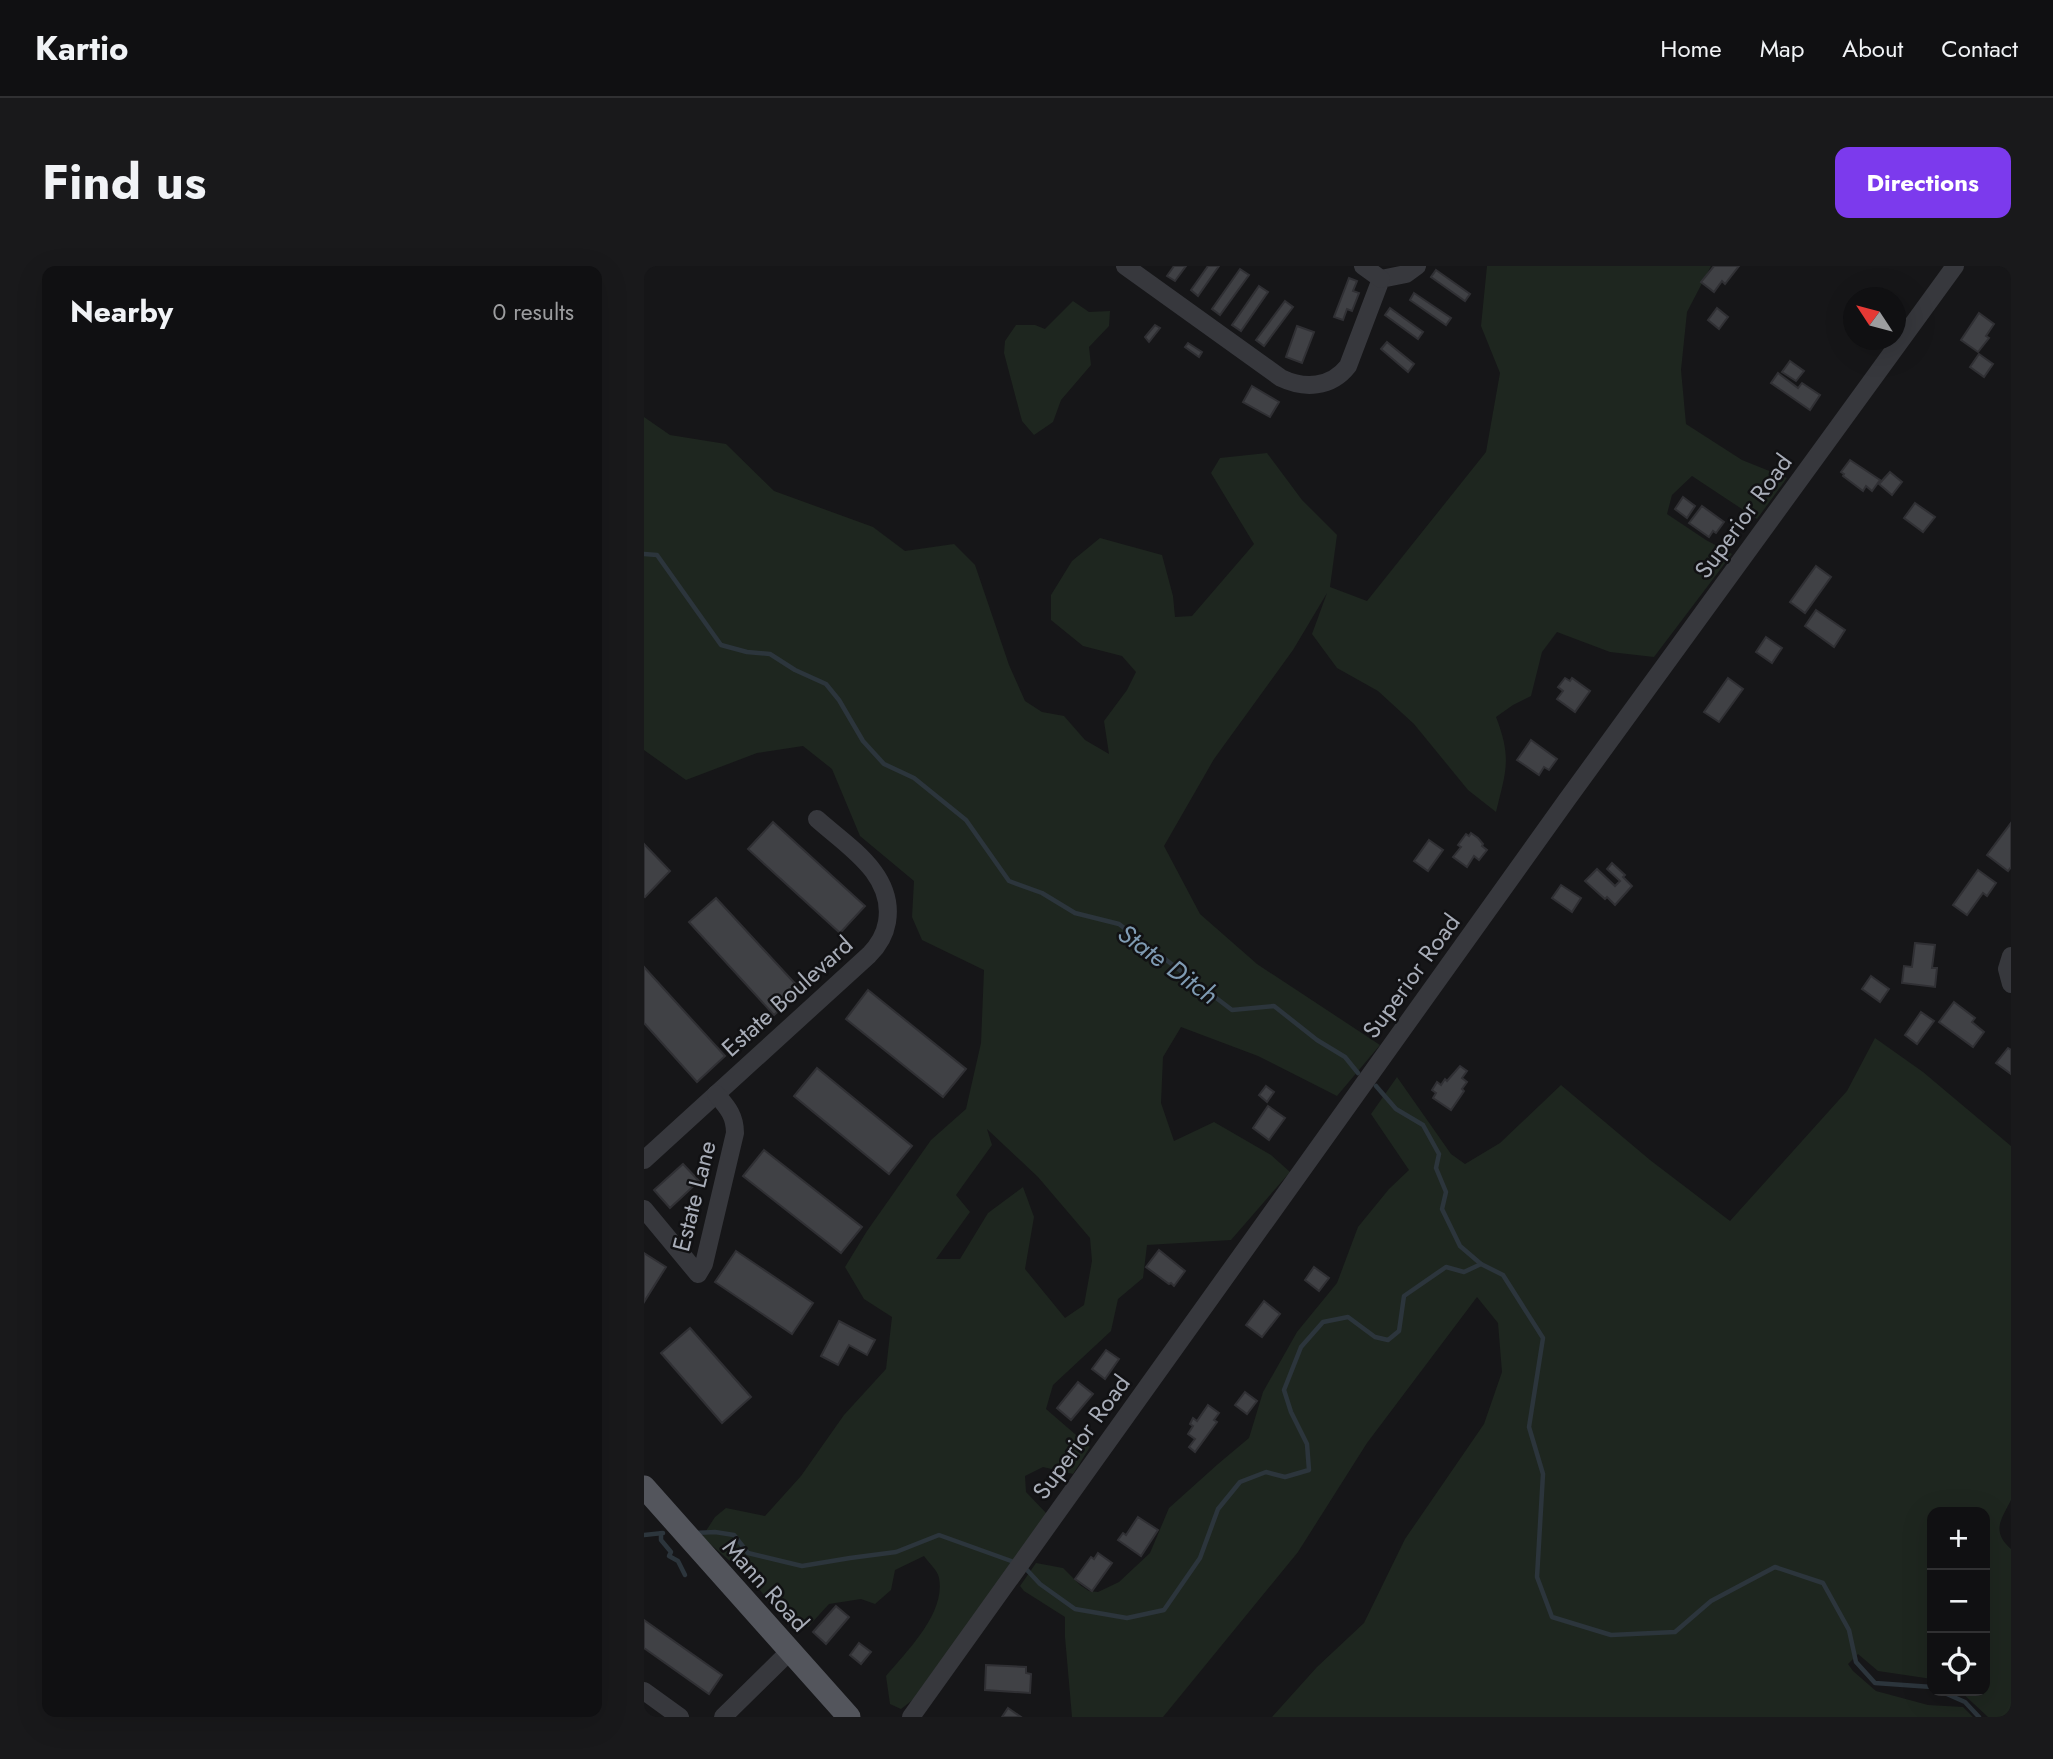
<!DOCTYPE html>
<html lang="en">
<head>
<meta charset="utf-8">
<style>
	:root { --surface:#101012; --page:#19191b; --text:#f1f3f6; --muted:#9c9d9f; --line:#303032; --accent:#7c3aed }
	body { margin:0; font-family:Jost,sans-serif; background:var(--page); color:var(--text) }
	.controls { position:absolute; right:21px; bottom:21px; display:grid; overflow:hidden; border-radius:14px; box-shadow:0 7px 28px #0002 }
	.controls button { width:63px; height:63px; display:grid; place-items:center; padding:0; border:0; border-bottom:2px solid var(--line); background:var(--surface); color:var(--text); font:35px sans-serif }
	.compass { position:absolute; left:1199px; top:21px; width:63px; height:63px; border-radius:50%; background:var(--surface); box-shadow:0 7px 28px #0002; rotate:306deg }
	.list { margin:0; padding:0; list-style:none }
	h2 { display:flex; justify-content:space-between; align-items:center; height:91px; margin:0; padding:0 28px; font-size:30px }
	h2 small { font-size:23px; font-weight:400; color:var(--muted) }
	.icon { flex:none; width:38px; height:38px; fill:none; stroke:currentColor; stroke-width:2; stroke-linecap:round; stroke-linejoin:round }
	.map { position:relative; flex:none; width:1367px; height:1451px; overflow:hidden; border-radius:14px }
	header { display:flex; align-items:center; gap:42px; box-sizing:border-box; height:98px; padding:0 35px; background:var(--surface); border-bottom:2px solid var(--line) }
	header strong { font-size:33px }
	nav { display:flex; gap:38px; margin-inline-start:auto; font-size:24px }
	.intro { display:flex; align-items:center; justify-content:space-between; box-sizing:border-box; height:168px; padding:0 42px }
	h1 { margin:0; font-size:49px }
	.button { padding:18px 32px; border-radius:14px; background:var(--accent); color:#fff; font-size:24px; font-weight:700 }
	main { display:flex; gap:42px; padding:0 42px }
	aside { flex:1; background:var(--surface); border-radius:14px; box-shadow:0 7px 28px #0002 }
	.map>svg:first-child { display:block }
	.green { fill:#1e261f; fill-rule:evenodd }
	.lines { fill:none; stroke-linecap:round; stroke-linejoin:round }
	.stream { stroke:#2c353c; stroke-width:4.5 }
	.building { fill:#404145; stroke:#303034; stroke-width:2 }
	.minor { stroke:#37383d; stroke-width:18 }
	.major { stroke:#53555c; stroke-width:23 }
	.labels { text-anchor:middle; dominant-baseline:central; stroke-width:5; stroke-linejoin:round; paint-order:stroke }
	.street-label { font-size:24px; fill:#a8adb8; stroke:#111113 }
	.water-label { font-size:26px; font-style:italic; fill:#7f9bb3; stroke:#111113 }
</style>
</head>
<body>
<header>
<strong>Kartio</strong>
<nav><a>Home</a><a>Map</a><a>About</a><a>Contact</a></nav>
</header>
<div class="intro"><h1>Find us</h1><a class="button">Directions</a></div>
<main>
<aside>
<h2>Nearby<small>0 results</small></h2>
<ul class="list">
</ul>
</aside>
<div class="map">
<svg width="1367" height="1451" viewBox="0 0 1367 1451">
	<rect width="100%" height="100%" fill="#161618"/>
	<g class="green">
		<path d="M843,0H1067L1043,46L1037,104L1042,158L1098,194L1143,212L1113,253L1048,210L1028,229L1023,248L1062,274L1088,288L1010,391L966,386L913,366L898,386L887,430L869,439L852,451C868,492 862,505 852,546L824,524L770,458L734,425L693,402L668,368L683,327L649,384L570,493L520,580L556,648L613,698L736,779L693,830L614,790L537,761L519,791L517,837L530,875L570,856L627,889L646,906L587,974L503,979L499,1012L474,1033L467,1065L409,1119L402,1143L446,1181L429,1208L399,1201L381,1210L382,1226L403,1248L275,1429L257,1443L246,1438L242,1410C263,1385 302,1347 295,1312C294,1305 285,1297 280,1290L251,1304L247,1324L231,1338L217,1333L185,1338L164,1361L132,1345L109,1315L58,1271L71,1251L82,1242L121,1250L157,1210L200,1149L242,1103L248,1051L220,1033L201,1001L223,965L287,874L322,843L337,777L340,704L278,674L268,651L270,615L216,570L188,503L159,480L113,487L42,514L0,484V151L26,169L82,178L130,225L229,261L261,285L310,278L331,299L365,399L381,435L398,446L420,450L441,474L465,488L460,455L483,424L492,406L478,390L439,380L407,354V329L428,295L456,272L518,289L529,330L531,351L548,350L610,278L567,207L576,192L623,187L658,234L693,269L686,321L723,335L842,186L856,107L837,60ZM343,863L394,911L446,972L448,995L440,1039L421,1052L381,1003L390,951L379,921L344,947L316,993H292L326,946L312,929L348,879Z"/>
		<path d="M429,35L445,46L466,45L465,60L445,81L447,99L417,134L409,156L390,169L378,155L360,87L361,75L372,59H391L401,63Z"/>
		<path d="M1231,772L1279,806L1367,880V1234C1357,1254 1347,1265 1367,1283V1451H1344L1316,1425H1341V1246H1288V1413L1234,1405L1214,1388L1204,1398L1209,1405L1232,1425L1284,1439L1319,1441L1329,1451H628L673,1401L720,1357L761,1273L840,1158L858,1106L854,1057L833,1031L723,1177L654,1286L519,1451H428L421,1371V1351L380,1325L376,1320L392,1297L419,1302L436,1319L445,1325L454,1326L475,1316L506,1287L525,1242L574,1198L605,1172L619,1126L653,1066L693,1017L714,961L745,923L765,904L727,848L753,811L807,888L821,898L856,877L917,819L1006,894L1086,955L1203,825Z"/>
	</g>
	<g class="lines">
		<g class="stream">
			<path d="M0,288L13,289L77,379L103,386L126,388L151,404L182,418L195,434L219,475L240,498L270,512L322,554L365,615L398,627L431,647L475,658L588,744L630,740L673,774L701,791L714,807"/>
			<path d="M732,820L752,843L779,859L795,888L792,902L802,926L798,943L816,980L837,998L859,1009L899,1072L885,1161L899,1208L893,1311L908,1351L967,1369L1031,1366L1067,1335L1131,1301L1179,1317L1205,1364L1212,1396L1231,1417L1288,1421"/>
			<path d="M17,1267V1274L27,1286L25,1290L34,1295L41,1309"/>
			<path d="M51,1267L71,1266L90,1269L104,1287L158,1300L206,1292L252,1286L295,1269L370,1296"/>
			<path d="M0,1269L19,1267"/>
			<path d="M383,1304L396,1318L431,1343L483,1352L520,1344L556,1292L574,1243L596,1216L622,1206L641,1211L665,1204L663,1178L647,1146L640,1124L657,1081L679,1056L704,1051L731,1071L744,1074L755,1065L760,1030L802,1001L820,1006L837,998"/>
			<path d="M1296,1425L1321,1436L1335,1451"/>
		</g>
	</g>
	<g class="building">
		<path d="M530,0H542L531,15L523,10Z"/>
		<path d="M564,0H575L554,30L547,24Z"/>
		<path d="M1070,0H1095L1081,18L1078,15L1070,26L1057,16Z"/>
		<path d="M596,3L605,9L576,49L568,43Z"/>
		<path d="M792,4L826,28L821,35L787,11Z"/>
		<path d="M705,12L713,15L709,25L715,27L708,45L703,43L699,54L690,51Z"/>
		<path d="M615,20L624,26L597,65L588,59Z"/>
		<path d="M770,27L807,52L802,59L766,34Z"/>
		<path d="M641,35L649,41L620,80L612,74Z"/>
		<path d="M746,42L779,66L774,73L741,49Z"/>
		<path d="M1073,42L1084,51L1075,63L1064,54Z"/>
		<path d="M1335,47L1350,58L1342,70L1345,72L1334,86L1317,74Z"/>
		<path d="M511,59L516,62L505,76L501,71Z"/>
		<path d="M653,60L670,66L658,97L642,91Z"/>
		<path d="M743,76L770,98L764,106L737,83Z"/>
		<path d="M544,77L558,86L555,91L541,81Z"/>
		<path d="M1335,88L1349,98L1340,111L1326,101Z"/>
		<path d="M1146,95L1160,105L1152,115L1138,106Z"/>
		<path d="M1134,107L1154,122L1158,117L1176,129L1166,144L1127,117Z"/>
		<path d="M608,120L635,136L626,151L599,136Z"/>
		<path d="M1206,194L1236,214L1228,225L1222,220L1219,225L1199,210L1200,208L1197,206Z"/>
		<path d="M1246,206L1258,216L1248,229L1235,218Z"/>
		<path d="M1039,231L1051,240L1043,252L1031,243Z"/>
		<path d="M1271,237L1291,251L1279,266L1260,252Z"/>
		<path d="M1058,240L1080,256L1072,267L1069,265L1065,271L1045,257Z"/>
		<path d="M1172,300L1187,311L1161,347L1146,336Z"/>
		<path d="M1172,344L1201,364L1190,381L1161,360Z"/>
		<path d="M1122,371L1138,382L1128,397L1112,386Z"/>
		<path d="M921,412L926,415L928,412L946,425L931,446L913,433L919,425L914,421Z"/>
		<path d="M1084,412L1099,423L1075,456L1060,446Z"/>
		<path d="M887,474L913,493L905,504L900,501L895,509L873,494Z"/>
		<path d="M129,556L221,640L196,667L104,583Z"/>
		<path d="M1367,557V601L1364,605L1343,589Z"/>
		<path d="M827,567L834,572L839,578L838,580L843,584L835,594L830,590L823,601L809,591L817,581L814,579L822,568L825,570Z"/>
		<path d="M785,574L799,584L784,605L770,595Z"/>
		<path d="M0,578L26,605L1,631L0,630Z"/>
		<path d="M968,597L981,609L979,611L988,620L971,639L963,631L961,633L941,615L953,603L971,620L976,615L963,603Z"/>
		<path d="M1334,604L1352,617L1343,630L1339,627L1323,649L1309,639Z"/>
		<path d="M917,619L937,632L928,646L908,632Z"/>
		<path d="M72,632L157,724L130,749L45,656Z"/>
		<path d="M1271,677L1291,679L1288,702H1293L1291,721L1258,717L1260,700L1268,701Z"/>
		<path d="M0,701L81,790L53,816L0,757Z"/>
		<path d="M1227,710L1245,723L1236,736L1218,723Z"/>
		<path d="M224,724L322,803L299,831L202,753Z"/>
		<path d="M1310,736L1331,752L1328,756L1340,766L1329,781L1295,756Z"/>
		<path d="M1277,746L1290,755L1273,778L1261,769Z"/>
		<path d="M1364,782L1367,784V808L1352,797Z"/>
		<path d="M816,800L823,805L818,812L823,816L818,823L820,825L807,844L789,832L792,827L788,824L793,816L797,819L801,813L803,815Z"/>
		<path d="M173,802L268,880L245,908L150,830Z"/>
		<path d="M622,820L630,826L623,836L615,829Z"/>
		<path d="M624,840L641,852L625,874L609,862Z"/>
		<path d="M120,884L218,961L197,987L99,910Z"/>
		<path d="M39,898L55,915L26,942L10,924Z"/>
		<path d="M515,984L541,1005L530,1020L527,1017L525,1018L502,1001Z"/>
		<path d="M92,985L169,1037L148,1068L71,1016Z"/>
		<path d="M0,987L22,1001L0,1036Z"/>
		<path d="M670,1001L685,1012L675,1025L661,1014Z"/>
		<path d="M620,1035L636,1048L618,1071L602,1059Z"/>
		<path d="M195,1055L231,1074L223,1089L205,1079L194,1099L177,1090Z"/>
		<path d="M46,1062L107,1131L78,1157L17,1087Z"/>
		<path d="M462,1084L475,1093L461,1113L448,1103Z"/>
		<path d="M434,1116L449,1128L427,1154L413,1142Z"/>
		<path d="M601,1126L613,1135L603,1148L591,1139Z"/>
		<path d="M564,1139L575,1147L570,1154L573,1156L551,1186L545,1181L551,1173L544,1168L549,1160L546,1158L549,1152L553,1155Z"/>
		<path d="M494,1251L514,1264L497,1290L474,1274L479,1267L482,1269Z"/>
		<path d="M454,1287L468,1297L448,1325L431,1313L447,1291L450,1293Z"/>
		<path d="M192,1340L205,1351L182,1378L169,1366Z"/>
		<path d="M0,1354L78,1409L65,1428L0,1382Z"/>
		<path d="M215,1377L227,1386L217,1398L206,1389Z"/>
		<path d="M342,1399L382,1401V1407L387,1408L386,1427L341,1424Z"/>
		<path d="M364,1442L377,1451H358Z"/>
	</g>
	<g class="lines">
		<g class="minor">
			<path d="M481,0L637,112C660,123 687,122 704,100L737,13L762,8L773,0"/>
			<path d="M719,0L737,13"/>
			<path d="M1367,690L1363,703L1367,718"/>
			<path d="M0,894L225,689C234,680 241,668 243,656C251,608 203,580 173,553"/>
			<path d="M0,943L54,1008L60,998L91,867C91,849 83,841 72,828"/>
			<path d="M0,1425L36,1451"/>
			<path d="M79,1451L146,1385"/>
			<path d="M267,1451L922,535L1311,0"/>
		</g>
		<path class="major" d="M0,1221L205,1451"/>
	</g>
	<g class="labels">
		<g class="street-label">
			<text transform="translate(1099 250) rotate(-54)">Superior Road</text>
			<text transform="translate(767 710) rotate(-54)">Superior Road</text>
			<text transform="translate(143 730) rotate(-42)">Estate Boulevard</text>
			<text transform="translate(50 930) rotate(-76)">Estate Lane</text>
			<text transform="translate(437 1171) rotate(-54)">Superior Road</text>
			<text transform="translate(122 1319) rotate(48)">Mann Road</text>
		</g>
		<g class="water-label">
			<text transform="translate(524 698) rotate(36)">State Ditch</text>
		</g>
	</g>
</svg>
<div class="controls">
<button>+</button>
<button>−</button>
<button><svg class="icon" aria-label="locate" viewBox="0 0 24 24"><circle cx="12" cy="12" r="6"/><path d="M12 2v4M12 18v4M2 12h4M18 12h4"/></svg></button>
</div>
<svg class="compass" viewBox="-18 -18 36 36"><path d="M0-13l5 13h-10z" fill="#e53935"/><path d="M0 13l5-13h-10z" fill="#9c9d9f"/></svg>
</div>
</main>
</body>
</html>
